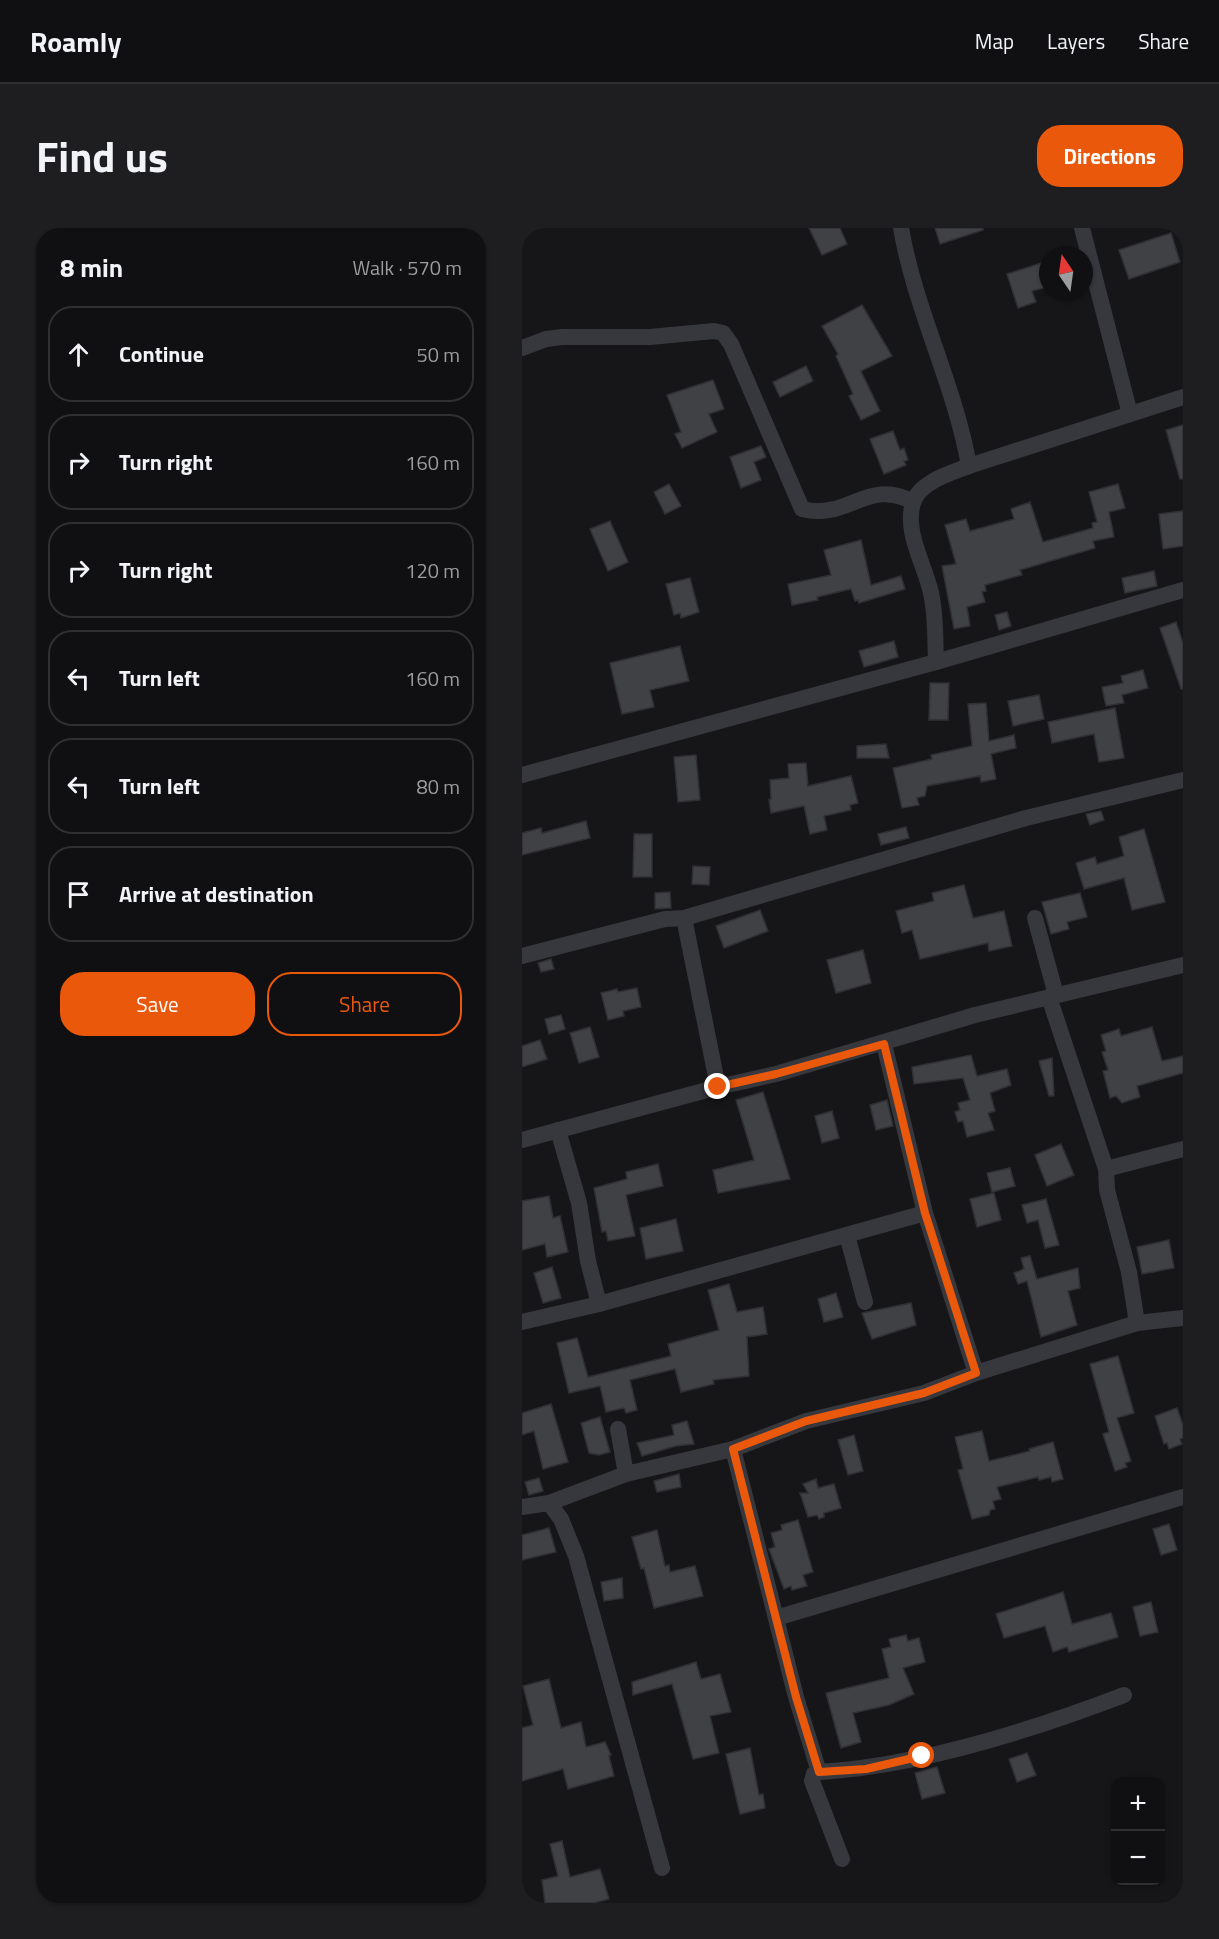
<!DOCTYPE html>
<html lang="en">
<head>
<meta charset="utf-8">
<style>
	:root { --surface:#101012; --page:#1e1e20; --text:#f1f3f6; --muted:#9c9d9f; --line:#303032; --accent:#ea580c }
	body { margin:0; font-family:"Titillium Web",sans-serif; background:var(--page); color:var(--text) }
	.controls { position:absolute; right:18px; bottom:18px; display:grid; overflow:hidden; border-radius:12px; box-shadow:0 2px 4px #0004 }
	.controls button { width:54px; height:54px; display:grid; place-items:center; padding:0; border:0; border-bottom:2px solid var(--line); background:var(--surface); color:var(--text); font:30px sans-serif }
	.compass { position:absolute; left:517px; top:18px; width:54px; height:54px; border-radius:50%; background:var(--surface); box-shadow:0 2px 4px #0004; rotate:347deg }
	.stop { position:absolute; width:18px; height:18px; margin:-14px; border:4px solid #ea580c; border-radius:50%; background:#fff }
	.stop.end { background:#ea580c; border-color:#fff; box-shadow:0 2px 6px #0008 }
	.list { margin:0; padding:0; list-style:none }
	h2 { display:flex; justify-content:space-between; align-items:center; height:78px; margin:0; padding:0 24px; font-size:26px }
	h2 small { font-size:20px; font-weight:400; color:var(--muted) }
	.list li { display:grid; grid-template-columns:39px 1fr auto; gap:18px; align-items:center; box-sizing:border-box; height:96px; margin:0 12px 12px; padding:0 12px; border:2px solid var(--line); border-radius:24px }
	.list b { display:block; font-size:22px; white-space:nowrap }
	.list em { font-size:20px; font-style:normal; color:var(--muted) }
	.actions { display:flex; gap:12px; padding:18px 24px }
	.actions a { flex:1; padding:14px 0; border:2px solid var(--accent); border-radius:24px; text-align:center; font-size:21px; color:var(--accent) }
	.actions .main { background:var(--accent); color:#fff }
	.icon { flex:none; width:33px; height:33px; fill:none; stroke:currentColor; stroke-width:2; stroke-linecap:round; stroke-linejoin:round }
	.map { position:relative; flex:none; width:661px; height:1675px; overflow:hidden; border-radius:24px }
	header { display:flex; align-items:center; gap:36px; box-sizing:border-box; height:84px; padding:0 30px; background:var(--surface); border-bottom:2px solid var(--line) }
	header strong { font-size:28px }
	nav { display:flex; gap:33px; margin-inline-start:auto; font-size:21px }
	.intro { display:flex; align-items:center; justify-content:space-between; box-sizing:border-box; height:144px; padding:0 36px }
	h1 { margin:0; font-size:42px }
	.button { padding:15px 27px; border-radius:24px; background:var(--accent); color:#fff; font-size:21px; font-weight:700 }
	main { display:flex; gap:36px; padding:0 36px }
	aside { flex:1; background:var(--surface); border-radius:24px; box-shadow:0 2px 4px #0004 }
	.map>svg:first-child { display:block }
	.building { fill:#404145; stroke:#303034; stroke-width:1.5 }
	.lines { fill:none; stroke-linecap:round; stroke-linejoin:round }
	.minor { stroke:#37383d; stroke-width:16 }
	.route { stroke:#ea580c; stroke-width:8 }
</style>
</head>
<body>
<header>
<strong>Roamly</strong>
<nav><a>Map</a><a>Layers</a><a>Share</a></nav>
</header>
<div class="intro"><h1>Find us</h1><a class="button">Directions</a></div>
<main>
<aside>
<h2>8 min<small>Walk · 570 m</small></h2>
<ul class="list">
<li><svg class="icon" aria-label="ahead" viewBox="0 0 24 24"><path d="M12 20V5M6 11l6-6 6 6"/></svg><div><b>Continue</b></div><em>50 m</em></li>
<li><svg class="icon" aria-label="right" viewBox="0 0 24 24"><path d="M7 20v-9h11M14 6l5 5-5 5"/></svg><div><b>Turn right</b></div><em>160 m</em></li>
<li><svg class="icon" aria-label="right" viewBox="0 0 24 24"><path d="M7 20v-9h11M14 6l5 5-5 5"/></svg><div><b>Turn right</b></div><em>120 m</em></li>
<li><svg class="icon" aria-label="left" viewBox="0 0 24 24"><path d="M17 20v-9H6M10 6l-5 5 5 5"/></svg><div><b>Turn left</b></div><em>160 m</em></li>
<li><svg class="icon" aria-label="left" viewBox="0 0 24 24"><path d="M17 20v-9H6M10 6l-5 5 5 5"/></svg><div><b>Turn left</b></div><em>80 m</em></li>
<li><svg class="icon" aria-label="arrive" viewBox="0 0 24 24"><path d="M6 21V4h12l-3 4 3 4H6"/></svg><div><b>Arrive at destination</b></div></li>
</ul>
<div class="actions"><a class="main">Save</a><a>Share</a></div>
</aside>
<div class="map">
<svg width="661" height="1675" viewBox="0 0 661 1675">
	<rect width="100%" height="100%" fill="#161618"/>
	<g class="building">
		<path d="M287,0H318L325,16L300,27Z"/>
		<path d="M413,0H461V2L418,16Z"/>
		<path d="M649,5L658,34L607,51L597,22Z"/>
		<path d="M526,33V59L510,63L514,74L496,80L485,46Z"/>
		<path d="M340,77L370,128L339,143L358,183L339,192L327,168L331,166L314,128L316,126L300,98Z"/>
		<path d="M284,138L291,153L258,169L251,154Z"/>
		<path d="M191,152L202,181L187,186L195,204L160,220L153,206L159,204L145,167Z"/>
		<path d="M661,197V251H658L644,202Z"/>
		<path d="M371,203L378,222L382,220L386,232L382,233L384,237L362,246L348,211Z"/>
		<path d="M239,218L244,229L232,234L239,252L219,260L208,229Z"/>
		<path d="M147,256L159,278L143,286L132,264Z"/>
		<path d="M596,256L603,280L587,284L592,309L571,313L573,320L498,342L500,347L463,357L464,363L460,364L463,374L445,379L448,398L432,401L420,338L434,336L423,297L444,291L448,303L492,291L489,281L508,274L521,314L571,300L570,295L575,294L567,264Z"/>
		<path d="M661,283V318L641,321L637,286Z"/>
		<path d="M88,293L106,334L86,343L68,301Z"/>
		<path d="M339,312L349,357L379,348L383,361L337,375L336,372L333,373L329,361L295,369L296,372L270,377L266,356L309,347L302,322Z"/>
		<path d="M632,343L635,358L603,365L600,350Z"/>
		<path d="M168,350L177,384L159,390L158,385L152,387L144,356Z"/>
		<path d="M485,384L489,398L477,402L473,387Z"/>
		<path d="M654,394L661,415V461H659L638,400Z"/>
		<path d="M372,413L376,429L342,439L337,423Z"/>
		<path d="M158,418L167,453L128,462L132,479L100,486L88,435Z"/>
		<path d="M621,442L626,460L600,467L602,475L584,478L580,459L601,455L599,448Z"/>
		<path d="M408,455H427L426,492H407Z"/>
		<path d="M517,467L522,491L491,498L486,473Z"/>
		<path d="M464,475L467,513L492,507L494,520L469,526L474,551L459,554L458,548L405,558L403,568L395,570L397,577L380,580L371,540L410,531L409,527L450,518L446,476Z"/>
		<path d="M593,480L602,530L577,534L572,506L530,515L526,494Z"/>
		<path d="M364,516L367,530H335V518Z"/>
		<path d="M174,527L178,572L156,574L152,529Z"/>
		<path d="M284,535L286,558L329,548L336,575L328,577L329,582L302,588L305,602L288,606L282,578L249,585L247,572L249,571L248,552L267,550L266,536Z"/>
		<path d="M579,583L582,592L568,597L564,586Z"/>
		<path d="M64,593L68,610L0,627V605L19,600L20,605Z"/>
		<path d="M384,599L387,610L359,617L356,606Z"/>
		<path d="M622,601L643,674L610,682L602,650L562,661L554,635L573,629L575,636L602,628L597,609Z"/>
		<path d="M112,606H130V649H111Z"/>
		<path d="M171,638L188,639L187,657L170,656Z"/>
		<path d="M442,657L451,690L482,683L490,718L467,723L466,715L398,731L390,702L380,705L374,683L412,673L410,665Z"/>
		<path d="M148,664L149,680L133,681V665Z"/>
		<path d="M558,665L565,689L545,694L547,701L529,706L520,674Z"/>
		<path d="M238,682L246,703L202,720L194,698Z"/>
		<path d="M341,722L349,755L314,765L305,732Z"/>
		<path d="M29,731L32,741L19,744L16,735Z"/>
		<path d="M115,760L119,779L101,783L102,788L86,792L79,765L95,761L96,764Z"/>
		<path d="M39,787L43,801L27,806L23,791Z"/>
		<path d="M68,799L77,829L57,835L48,805Z"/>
		<path d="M630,799L640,833L661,828V845L615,858L618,869L600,875L594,868L588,870L581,843L586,842L580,824L584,823L579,807L597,801L599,808Z"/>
		<path d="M18,812L25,831L0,839V818Z"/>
		<path d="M449,827L455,848L485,841L489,857L468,865L473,883L466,885L472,902L445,909L441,893L436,894L433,884L438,882L436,875L448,872L441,850L392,856L390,839Z"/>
		<path d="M530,830L532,868H527L517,833Z"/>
		<path d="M241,864L268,951L196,965L191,942L232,932L214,872Z"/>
		<path d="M365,872L371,898L354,902L348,877Z"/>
		<path d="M310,883L317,910L300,915L293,888Z"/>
		<path d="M539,916L552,947L525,958L513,927Z"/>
		<path d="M136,936L141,958L104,967L113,1008L86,1013L84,1003L80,1004L72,960L105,951L104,944Z"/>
		<path d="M488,940L493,958L470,964L465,945Z"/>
		<path d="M472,965L479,992L455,999L448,971Z"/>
		<path d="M27,968L31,990L38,988L46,1024L25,1029L23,1016L0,1022V973Z"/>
		<path d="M524,971L537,1017L523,1020L516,992L505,995L500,977Z"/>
		<path d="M154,991L161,1023L124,1031L118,1000Z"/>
		<path d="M647,1012L652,1040L620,1046L615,1019Z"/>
		<path d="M508,1028L515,1051L556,1040L558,1060L546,1063L555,1097L519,1109L505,1053L496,1056L492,1045L502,1041L499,1030Z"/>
		<path d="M30,1039L39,1070L21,1075L12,1045Z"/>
		<path d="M207,1056L215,1084L241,1079L245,1106L225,1109L227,1148L191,1152L192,1156L159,1164L153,1141L108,1152L115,1182L104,1185L102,1180L84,1184L78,1158L47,1165L35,1115L55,1110L66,1149L149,1128L146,1116L197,1102L186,1062Z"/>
		<path d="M314,1065L321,1089L302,1094L296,1071Z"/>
		<path d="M389,1075L394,1097L350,1111L340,1085Z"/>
		<path d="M596,1128L612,1185L595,1190L609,1233L603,1235L605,1239L593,1243L581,1206L587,1204L568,1136Z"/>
		<path d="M29,1176L46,1234L21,1241L12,1203L0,1207V1185Z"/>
		<path d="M655,1180L661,1197V1210L658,1211L660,1216L647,1221L645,1215L642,1216L633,1188Z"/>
		<path d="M78,1189L88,1224L77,1227L67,1225L59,1195Z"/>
		<path d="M165,1193L172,1216L154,1218L120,1228L115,1215L152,1207L150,1197Z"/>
		<path d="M460,1203L467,1233L508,1223L507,1221L531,1214L541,1251L530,1254L529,1249L517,1252L516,1249L475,1259L479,1271L471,1273L473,1281L468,1282L467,1287L450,1291L436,1242L441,1241L433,1209Z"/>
		<path d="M332,1207L341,1243L326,1247L316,1212Z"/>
		<path d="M157,1246L159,1259L135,1264L132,1253Z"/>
		<path d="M17,1250L21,1263L7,1267L3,1254Z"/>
		<path d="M294,1251L296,1260L312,1256L319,1280L302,1285V1289L297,1291L295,1287L286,1289L278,1265H286L281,1256Z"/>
		<path d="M276,1292L291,1344L281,1347L285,1358L270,1362L269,1358L262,1361L247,1321L253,1319L249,1305L260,1302L259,1297Z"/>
		<path d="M647,1296L655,1322L639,1327L631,1301Z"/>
		<path d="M27,1300L34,1324L0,1332V1307Z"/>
		<path d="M135,1302L143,1338L147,1337L148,1344L173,1338L181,1368L132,1380L122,1340L119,1341L110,1309Z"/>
		<path d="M100,1350L101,1370L82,1373L79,1354Z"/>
		<path d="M541,1364L550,1396L589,1385L596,1409L547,1424L545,1419L531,1424L523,1398L482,1410L474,1386Z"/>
		<path d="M629,1374L636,1404L618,1408L611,1379Z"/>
		<path d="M384,1407L386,1413L397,1410L403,1434L381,1440L392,1466L367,1477L331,1485L339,1514L319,1520L304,1465L367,1450L360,1421L369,1419L367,1411Z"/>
		<path d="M174,1434L179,1451L198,1446L209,1484L188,1488L197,1525L171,1531L150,1456L111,1467L110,1454Z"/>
		<path d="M27,1451L39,1500L59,1494L64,1519L83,1514L89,1527L87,1528L92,1548L46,1561L41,1541L0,1553V1500L11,1497L1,1458Z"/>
		<path d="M228,1520L237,1567L241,1566L243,1580L218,1586L204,1526Z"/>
		<path d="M505,1525L514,1547L495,1554L487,1531Z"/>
		<path d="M415,1539L423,1565L400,1571L393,1545Z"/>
		<path d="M40,1613L48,1649L78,1641L87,1671L72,1675H23L20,1652L36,1648L28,1616Z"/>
	</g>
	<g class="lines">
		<g class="minor">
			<path d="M379,0C393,82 433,157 447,238"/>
			<path d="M560,0L608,186"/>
			<path d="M0,120L24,111L40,109H128L192,103L201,105L209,116L280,281C326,293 346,249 391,274"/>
			<path d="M414,434L661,362"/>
			<path d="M0,547L414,434C413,411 414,387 409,365C403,337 382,304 391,275C397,254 429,245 447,238L661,169"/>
			<path d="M513,690L534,767"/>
			<path d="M0,728L143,691L162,690L504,590L661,552"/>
			<path d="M527,769L584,941L585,962L607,1044L615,1095"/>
			<path d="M362,816L403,985L454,1145"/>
			<path d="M196,859L254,846L453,787L661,737"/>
			<path d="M36,902L57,975L66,1033L77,1076"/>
			<path d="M0,912L196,859L162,690"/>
			<path d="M584,941L661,921"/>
			<path d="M325,1007L343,1074"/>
			<path d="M0,1094L77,1076L403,985"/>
			<path d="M96,1201L104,1246"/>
			<path d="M211,1221L274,1469L297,1544L292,1546L290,1553L320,1631"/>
			<path d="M27,1275L39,1291L54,1328L140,1640"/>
			<path d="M0,1279L27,1275L104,1246L211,1221L284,1193L402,1165L454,1145L615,1095L661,1090"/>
			<path d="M254,1390L661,1269"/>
			<path d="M297,1544C398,1538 508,1503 602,1467"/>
		</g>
	</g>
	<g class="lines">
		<path class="route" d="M196,859L254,846L362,816L403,985L454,1145L402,1165L284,1193L211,1221L274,1469L297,1544L344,1541L400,1528"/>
	</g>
</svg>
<div class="controls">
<button>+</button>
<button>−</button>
</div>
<svg class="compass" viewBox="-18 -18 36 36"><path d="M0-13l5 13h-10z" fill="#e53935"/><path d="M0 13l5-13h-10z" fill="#9c9d9f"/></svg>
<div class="stop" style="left:400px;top:1528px"></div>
<div class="stop end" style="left:196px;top:859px"></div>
</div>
</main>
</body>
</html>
